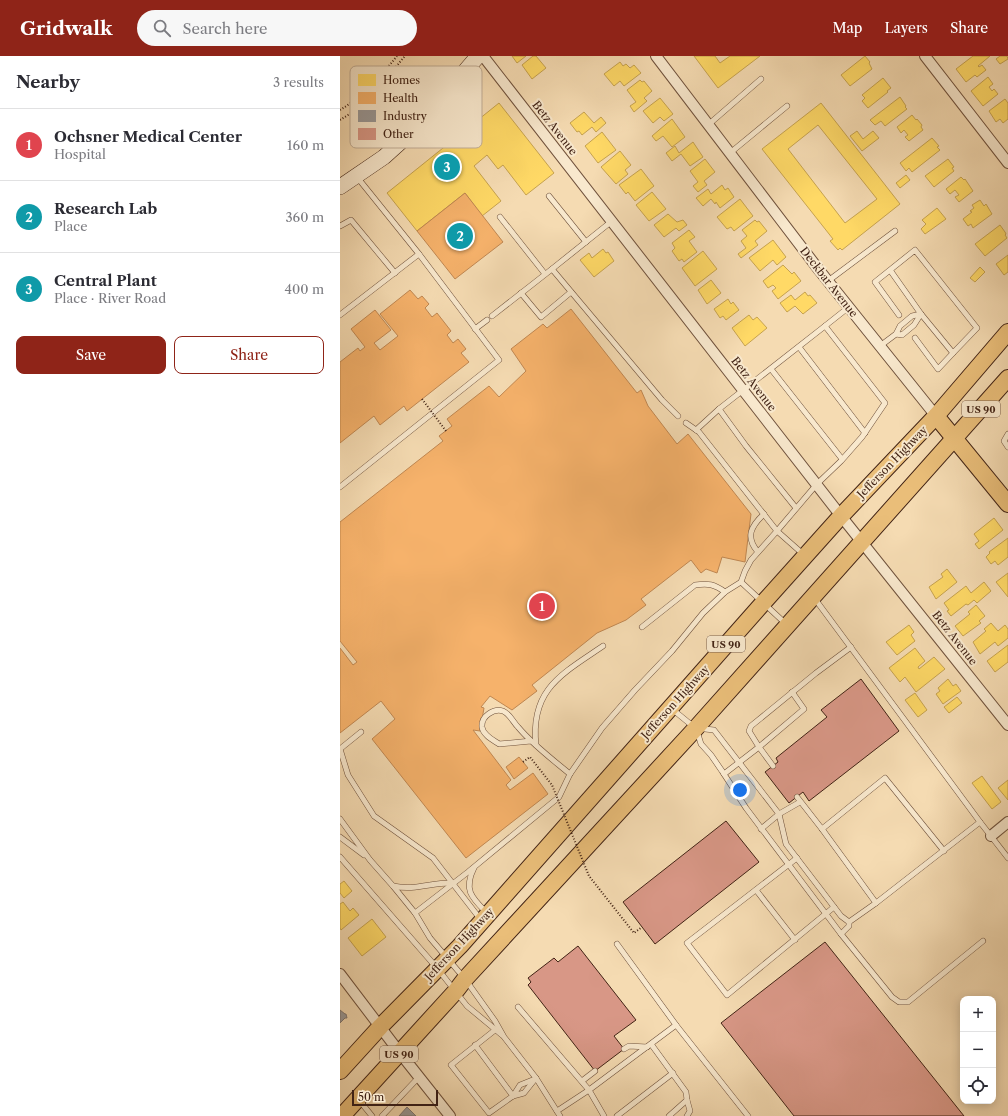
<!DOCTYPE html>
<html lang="en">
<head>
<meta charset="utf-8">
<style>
	:root { --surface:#fff; --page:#f7f7f7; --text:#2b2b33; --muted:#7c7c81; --line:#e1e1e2; --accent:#8f2418 }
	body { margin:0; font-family:"Libre Caslon Text",serif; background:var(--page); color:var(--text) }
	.controls { position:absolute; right:12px; bottom:12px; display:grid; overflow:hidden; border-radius:8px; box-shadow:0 2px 10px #0003 }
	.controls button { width:36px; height:36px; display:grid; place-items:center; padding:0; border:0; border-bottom:1px solid var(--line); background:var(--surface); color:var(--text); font:20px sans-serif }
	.scale { position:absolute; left:12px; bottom:10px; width:86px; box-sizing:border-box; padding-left:4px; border:2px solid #422315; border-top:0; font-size:11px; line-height:14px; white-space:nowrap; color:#422315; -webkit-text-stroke:3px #f8e8cd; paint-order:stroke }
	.you { position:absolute; left:400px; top:734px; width:14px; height:14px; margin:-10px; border:3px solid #fff; border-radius:50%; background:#1a73e8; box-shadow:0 0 0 6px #1a73e833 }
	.badge { display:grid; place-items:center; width:26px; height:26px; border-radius:50%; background:var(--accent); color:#fff; font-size:13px; font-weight:700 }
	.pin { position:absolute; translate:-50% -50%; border:2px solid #fff; box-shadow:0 1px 4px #0006 }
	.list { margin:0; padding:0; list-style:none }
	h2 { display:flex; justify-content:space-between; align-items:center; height:52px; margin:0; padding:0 16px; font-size:17px }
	h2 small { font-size:13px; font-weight:400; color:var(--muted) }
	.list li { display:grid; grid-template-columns:26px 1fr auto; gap:12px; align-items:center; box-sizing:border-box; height:72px; padding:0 16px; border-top:1px solid var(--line) }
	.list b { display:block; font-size:15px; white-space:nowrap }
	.list p { margin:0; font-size:13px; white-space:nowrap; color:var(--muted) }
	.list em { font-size:13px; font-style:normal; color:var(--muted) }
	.actions { display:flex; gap:8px; padding:12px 16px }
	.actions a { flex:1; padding:9px 0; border:1px solid var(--accent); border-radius:8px; text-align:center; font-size:14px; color:var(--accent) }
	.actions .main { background:var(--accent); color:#fff }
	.icon { flex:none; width:22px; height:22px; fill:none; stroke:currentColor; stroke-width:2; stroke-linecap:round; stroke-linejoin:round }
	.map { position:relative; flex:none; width:668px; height:1060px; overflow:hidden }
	header { display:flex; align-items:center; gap:24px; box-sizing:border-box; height:56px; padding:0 20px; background:var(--accent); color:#fff }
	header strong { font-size:19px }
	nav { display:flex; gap:22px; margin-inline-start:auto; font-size:14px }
	.search { width:280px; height:36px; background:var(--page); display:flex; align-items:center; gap:10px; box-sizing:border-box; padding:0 14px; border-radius:22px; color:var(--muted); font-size:15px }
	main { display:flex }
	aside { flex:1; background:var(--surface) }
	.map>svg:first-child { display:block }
	.homes { fill:#ffd966; stroke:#c6a24e; fill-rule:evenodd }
	.health { fill:#f6b26b; stroke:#c08751 }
	.industry { fill:#999; stroke:#7f7671 }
	.building { fill:#d89786; stroke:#422315 }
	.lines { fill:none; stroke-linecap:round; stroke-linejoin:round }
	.lane-casing { stroke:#6f513c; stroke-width:6 }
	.street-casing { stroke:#6f513c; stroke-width:12 }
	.secondary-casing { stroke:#422315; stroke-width:16 }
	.primary-casing { stroke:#422315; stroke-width:18 }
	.path { stroke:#422315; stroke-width:2; stroke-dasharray:1 2; stroke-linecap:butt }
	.lane { stroke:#f8e8cd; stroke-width:5 }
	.street { stroke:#f8e8cd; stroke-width:10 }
	.secondary { stroke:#f8e8cd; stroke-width:15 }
	.primary { stroke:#eabe79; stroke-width:16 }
	.path-bridge { stroke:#422315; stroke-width:2; stroke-dasharray:1 2; stroke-linecap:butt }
	.labels { text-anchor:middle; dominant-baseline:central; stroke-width:4; stroke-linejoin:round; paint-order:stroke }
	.shield { fill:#f8e8cd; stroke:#795e4c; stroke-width:1 }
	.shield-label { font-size:10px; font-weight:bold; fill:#422315 }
	.street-label { font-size:11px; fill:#422315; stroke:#f8e8cd }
	.key { fill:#f8e8cd; stroke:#c1ad96; stroke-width:1 }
	.key-label { font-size:11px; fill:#422315 }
</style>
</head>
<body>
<header>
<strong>Gridwalk</strong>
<div class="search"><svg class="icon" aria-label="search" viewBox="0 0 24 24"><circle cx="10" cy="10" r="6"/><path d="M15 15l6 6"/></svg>Search here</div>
<nav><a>Map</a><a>Layers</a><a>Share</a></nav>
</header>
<main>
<aside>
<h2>Nearby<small>3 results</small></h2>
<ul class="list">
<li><span class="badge" style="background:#e0444e">1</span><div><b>Ochsner Medical Center</b><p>Hospital</p></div><em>160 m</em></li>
<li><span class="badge" style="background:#0f9aa8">2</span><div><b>Research Lab</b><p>Place</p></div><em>360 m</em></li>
<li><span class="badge" style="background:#0f9aa8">3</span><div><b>Central Plant</b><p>Place · River Road</p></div><em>400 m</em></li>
</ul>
<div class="actions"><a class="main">Save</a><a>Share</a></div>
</aside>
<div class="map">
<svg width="668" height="1060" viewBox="0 0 668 1060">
	<rect width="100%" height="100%" fill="#f5dbb2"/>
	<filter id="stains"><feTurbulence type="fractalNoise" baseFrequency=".005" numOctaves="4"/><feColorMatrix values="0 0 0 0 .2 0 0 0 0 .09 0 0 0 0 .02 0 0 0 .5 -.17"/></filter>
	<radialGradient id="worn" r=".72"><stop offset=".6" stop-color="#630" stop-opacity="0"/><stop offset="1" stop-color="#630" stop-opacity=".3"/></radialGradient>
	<g class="homes">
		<path d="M172,0H186L177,7Z"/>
		<path d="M193,0H196L206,12L192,23L182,9Z"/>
		<path d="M354,0H375L380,7L390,0H420L378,32Z"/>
		<path d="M525,0L530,6L529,7L532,13L510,30L501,19Z"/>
		<path d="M633,0H650L638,10L639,11L642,9L646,14L637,21L635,19L626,26L616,13Z"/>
		<path d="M660,0H667L668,3L660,8L656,3Z"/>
		<path d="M280,6L283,10L286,8L290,12L294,9L301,17L284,30L280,25L274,30L264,18Z"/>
		<path d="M648,21L653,28L649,31L652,35L654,33L658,38L643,50L631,35Z"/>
		<path d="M543,22L551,32L547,35L548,36L528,52L522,45L525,42L522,39Z"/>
		<path d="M300,24L302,26L304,25L312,35L304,42L307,45L294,56L290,50L296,46L287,34Z"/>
		<path d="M560,41L566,50L565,51L567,53L545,70L541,65L535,69L530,64Z"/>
		<path d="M320,42L333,58L324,65L320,61L313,67L303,55Z"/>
		<path d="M665,43L668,47V63L663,67L660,63L656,66L649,55Z"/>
		<path d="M159,47L214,117L186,139L163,109L158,113L147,99L134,110L161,145L142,160L125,137L77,175L47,137Z"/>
		<path d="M481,47L560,148L502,194L500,192L498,194L490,185L493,183L422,93ZM478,69L537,143L505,167L448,93Z"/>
		<path d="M244,56L254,67L261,61L266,67L256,76L252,71L242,79L239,75L237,76L230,67Z"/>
		<path d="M572,59L576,64L577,63L582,69L581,71L583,74L569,85L565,81L568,79L564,74L561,77L557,71Z"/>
		<path d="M332,63L345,81L332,91L323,80L316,85L312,80Z"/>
		<path d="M517,75L523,83L533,75L539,82L522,95L510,80Z"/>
		<path d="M262,76L276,94L258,107L245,90Z"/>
		<path d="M592,82L599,90L597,91L600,94L572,116L569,112L566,115L560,107Z"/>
		<path d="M353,86L363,101L350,110L341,98L332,105L326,97L335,90L339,97Z"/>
		<path d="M280,95L291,109L285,114L288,118L276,128L261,111Z"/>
		<path d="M365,103L375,116L364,125L367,129L358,136L353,130L358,126L350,115Z"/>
		<path d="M608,103L614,111L612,112L614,115L594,131L585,120Z"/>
		<path d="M301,113L314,130L295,145L288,136L286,138L279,129Z"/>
		<path d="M566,119L570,124L560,132L556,127Z"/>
		<path d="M621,121L624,124L625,123L633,135L619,146L615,141L619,139L615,134L610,138L606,133Z"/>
		<path d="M382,129L385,134L388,132L394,141L380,152L376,146L375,148L371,143L363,150L356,142L368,133L371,138Z"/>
		<path d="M312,136L326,153L309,165L296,149Z"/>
		<path d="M400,143L413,160L394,175L391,171L387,173L377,161Z"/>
		<path d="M640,144L644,150L646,148L652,158L633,172L631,168L628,170L623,163L632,156L630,155L634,152L632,149Z"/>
		<path d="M597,152L606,163L585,178L581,173L586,168L582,164Z"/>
		<path d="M328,158L337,166L343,164L347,169L339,175L336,172L324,181L314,169Z"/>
		<path d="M415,164L417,166L419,165L427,175L415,185L418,189L401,202L398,198L406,192L401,185L407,180L402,174Z"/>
		<path d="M660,169L665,176L666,178L665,179L667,182L645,200L635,188Z"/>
		<path d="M349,174L355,181L349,185L357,196L344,206L342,203L339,205L332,195L335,192L332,187Z"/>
		<path d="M433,184L446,201L437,209L433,204L420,215L409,202Z"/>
		<path d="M263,193L266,197L268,196L274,205L254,221L240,204L249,197L252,202Z"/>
		<path d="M363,195L377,213L355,230L342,212Z"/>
		<path d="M668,199V216L664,219L656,208Z"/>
		<path d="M443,209L452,218L454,216L461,225L438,243L432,235L436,232L433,229L428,232L423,225Z"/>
		<path d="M640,211L645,216L635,226L630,222Z"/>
		<path d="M371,224L381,237L367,248L358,234Z"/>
		<path d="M465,236L468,240L470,239L477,247L463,258L455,250L447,256L440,247L451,239L455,244Z"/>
		<path d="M388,243L391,248L393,246L399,254L386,264L383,260L380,262L374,253Z"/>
		<path d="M409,259L413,264L417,261L427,272L405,290L392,272Z"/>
		<path d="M654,462L663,474L639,493L635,488L639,485L634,478Z"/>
		<path d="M668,482V501L658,509L655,505L651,508L646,501L650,497L649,496Z"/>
		<path d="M607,513L617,526L596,543L589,531L603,521L601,518Z"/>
		<path d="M668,517V541L656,526Z"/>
		<path d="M644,526L651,535L637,547L634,544L628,549L626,548L611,560L607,555L609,554L604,547L626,530L631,537Z"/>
		<path d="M636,549L645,560L639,565L641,567L623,580L615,570L630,558L628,556Z"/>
		<path d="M651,567L658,575L665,569L668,573V582L658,590L655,586L640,598L633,586L646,575L644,573Z"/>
		<path d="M569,569L574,576L571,579L575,585L557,599L546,586Z"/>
		<path d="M668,589V606L655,616L647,605Z"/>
		<path d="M575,592L585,605L578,611L579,613L594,601L605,613L576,636L565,621L560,626L549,612Z"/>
		<path d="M608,623L613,630L616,628L621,635L603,648L596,638L600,635L598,632Z"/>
		<path d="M575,637L587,654L578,661L565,644Z"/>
		<path d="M617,641L622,647L609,657L604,651Z"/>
		<path d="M642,720L661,746L652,753L632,727Z"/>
		<path d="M668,724V744L658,732Z"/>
		<path d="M4,825L12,835L4,842L0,837V828Z"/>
		<path d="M3,846L10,855L13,852L19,859L1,874L0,872V848Z"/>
		<path d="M32,863L46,881L22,900L8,882Z"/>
	</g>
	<g class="health">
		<path d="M125,137L163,186L115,223L77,175Z"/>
		<path d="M70,234L78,243L82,240L89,248L85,252L92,261L97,257L111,275L107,279L113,287L118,283L126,293L121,297L129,306L67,355L64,350L40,369L34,360L0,387V306L18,292L20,295L25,291L11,273L35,254L51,274L34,287L40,294L58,280L40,258Z"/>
		<path d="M231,253L297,337L301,334L308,350L337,388L348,378L411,458L405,506L382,501L377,517L366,513L361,517L351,504L301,543L306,549L286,564L257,577L192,629L197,635L172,654L150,640L141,651L144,652L140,675L133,674L171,724L166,729L170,734L193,717L208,738L126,802L32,683L55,663L41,645L0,677V592L13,609L17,606L0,585V466L103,385L99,380L112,370L107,363L149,330L159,341L186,315L171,293L203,268L207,272Z"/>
		<path d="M179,701L188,712L174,723L166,711Z"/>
	</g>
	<g class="industry">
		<path d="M0,954L5,958H6L7,962H5L0,967Z"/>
		<path d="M67,1051L76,1060H59Z"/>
	</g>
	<g class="building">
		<path d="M521,623L559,675L469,745L463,736L449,747L425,716L438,706L436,702L487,661L481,654Z"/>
		<path d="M386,765L419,806L315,888L283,846Z"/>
		<path d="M485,886L624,1060H454L381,967Z"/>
		<path d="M238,890L296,964L274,980L284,993L255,1015L188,929L191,926L188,922L214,902L218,906Z"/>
	</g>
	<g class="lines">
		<defs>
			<g id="lane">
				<path d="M368,69L421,23"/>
				<path d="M390,97L447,50"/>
				<path d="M209,140L246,186"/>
				<path d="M160,161L205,218"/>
				<path d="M0,170L11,164L55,217"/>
				<path d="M212,213L272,165"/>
				<path d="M550,214L581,258L613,297L637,272L575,194L535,226L559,259"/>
				<path d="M488,225L555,175"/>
				<path d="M181,237L201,261L231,236"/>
				<path d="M0,259L79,198"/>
				<path d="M152,260L212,213L322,344L338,360"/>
				<path d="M135,273L147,264"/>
				<path d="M556,278L562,279L574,269L581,258"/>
				<path d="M575,282L598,313L613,297"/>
				<path d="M540,290L556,278L560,270L572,260L581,258"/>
				<path d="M459,291L525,377"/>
				<path d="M431,313L502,403"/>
				<path d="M346,367L359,376L437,475L463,498"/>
				<path d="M356,374L379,353"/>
				<path d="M668,378L664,385L668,391"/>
				<path d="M0,431L159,304L79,198L17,121"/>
				<path d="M456,452L406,390L379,353L485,270"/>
				<path d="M418,496C405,481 411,470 424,458"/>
				<path d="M475,543L640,766L668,802"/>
				<path d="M446,568L401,526L405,515L411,504L437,475L477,428L501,405L522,381L545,347L485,270L509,251"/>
				<path d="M302,571L355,529C368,527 374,528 385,536"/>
				<path d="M332,653L354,671"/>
				<path d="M356,672L374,674L439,758L446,788L501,860L509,866V870L501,878L406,752L382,715L371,699L361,688Z"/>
				<path d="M191,685L159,688C153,684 143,679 142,671C141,660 154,652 163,655C170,658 173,666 178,671C193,689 212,703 230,718"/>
				<path d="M196,689C190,633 222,618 263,590"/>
				<path d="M0,693L8,719L34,760L93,802L141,864"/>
				<path d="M0,693L21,676"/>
				<path d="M433,710L419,691L464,653L452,636"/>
				<path d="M384,718L419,691L409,675L411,670L476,617L511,591"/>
				<path d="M457,741L482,773L536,847L509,866"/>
				<path d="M0,763L30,804L53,830L75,857L90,882L125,923L155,965L164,981L196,1022L220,1060"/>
				<path d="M421,773L439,758L460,746"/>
				<path d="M482,773L545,722L604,795"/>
				<path d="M0,781L24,799"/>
				<path d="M0,801L97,912L127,950L162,979"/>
				<path d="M457,802L347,887L387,939L494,851"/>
				<path d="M134,812C123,834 132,842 147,857"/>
				<path d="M53,830C75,835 92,826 113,827"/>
				<path d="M416,834L455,884"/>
				<path d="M536,847L640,766"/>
				<path d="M75,857L128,816L219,741L230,718L262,672L295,634L332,595L363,557L385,536L401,526"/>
				<path d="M501,878L552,941L559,946H568L643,885"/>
				<path d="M277,888L336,969"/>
				<path d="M178,951L249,1034L217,1055"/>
				<path d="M311,988L346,1036L347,1044L329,1060"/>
				<path d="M135,989L173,1040L149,1057L111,1009L155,974"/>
				<path d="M284,993L289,990L307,991"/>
				<path d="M242,1025L255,1015"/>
				<path d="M173,1040L184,1037L196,1022"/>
				<path d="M173,1040L180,1029L195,1023"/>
				<path d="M19,1044L32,1060"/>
				<path d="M42,1060L79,1021"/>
				<path d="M264,1060L249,1034L336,969L408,1060"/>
				<path d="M277,1060L333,1017"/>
				<path d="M347,1060L350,1055L347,1044"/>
			</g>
			<g id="street">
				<path d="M143,0L501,460L668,669"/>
				<path d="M316,0L479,214L596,360"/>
				<path d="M585,0L668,107"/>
				<path d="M651,780L668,766"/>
				<path d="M0,918L60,997L110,1060"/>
			</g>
			<path id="secondary" d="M0,131L44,101L76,72L138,0"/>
			<g id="primary">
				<path d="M596,360L668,448"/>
				<path d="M0,1015L41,970L120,890L423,547L501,460L596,360L668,276"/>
				<path d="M2,1060L115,936L125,923L356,672L668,322"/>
			</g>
		</defs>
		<use href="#lane" class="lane-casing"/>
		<use href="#street" class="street-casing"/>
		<use href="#secondary" class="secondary-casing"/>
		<use href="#primary" class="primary-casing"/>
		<g class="path">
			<path d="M0,54C22,41 41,20 57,0"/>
			<path d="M0,64L24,49L65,0"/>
		</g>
		<use href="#lane" class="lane"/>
		<use href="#street" class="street"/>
		<use href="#secondary" class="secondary"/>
		<use href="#primary" class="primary"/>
		<g class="path-bridge">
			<path d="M82,343L106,375"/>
			<path d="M183,706L190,701L212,729L249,820L294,877L302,871"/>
		</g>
	</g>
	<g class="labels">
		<g class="shield">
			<rect x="622" y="345" width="38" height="16" rx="3"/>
			<rect x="367" y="580" width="38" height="16" rx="3"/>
			<rect x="40" y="990" width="38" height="16" rx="3"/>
		</g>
		<g class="shield-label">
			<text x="641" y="353">US 90</text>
			<text x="386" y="588">US 90</text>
			<text x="59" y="998">US 90</text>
		</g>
		<g class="street-label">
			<text transform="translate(215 72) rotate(52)">Betz Avenue</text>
			<text transform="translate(489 226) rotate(52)">Deckbar Avenue</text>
			<text transform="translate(414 328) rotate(52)">Betz Avenue</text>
			<text transform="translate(552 406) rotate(-46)">Jefferson Highway</text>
			<text transform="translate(615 582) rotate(52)">Betz Avenue</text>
			<text transform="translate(335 646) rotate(-48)">Jefferson Highway</text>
			<text transform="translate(119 888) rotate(-47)">Jefferson Highway</text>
		</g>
	</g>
	<rect x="10" y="10" width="132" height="82" rx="6" class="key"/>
	<rect x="18" y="18" width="18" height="12" fill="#ffd966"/>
	<rect x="18" y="36" width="18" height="12" fill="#f6b26b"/>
	<rect x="18" y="54" width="18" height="12" fill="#999"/>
	<rect x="18" y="72" width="18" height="12" fill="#d89786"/>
	<g class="key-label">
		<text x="43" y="28">Homes</text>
		<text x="43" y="46">Health</text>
		<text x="43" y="64">Industry</text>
		<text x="43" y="82">Other</text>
	</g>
	<rect width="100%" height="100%" filter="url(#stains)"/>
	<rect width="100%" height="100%" fill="url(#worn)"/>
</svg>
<div class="controls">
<button>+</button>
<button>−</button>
<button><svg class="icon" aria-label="locate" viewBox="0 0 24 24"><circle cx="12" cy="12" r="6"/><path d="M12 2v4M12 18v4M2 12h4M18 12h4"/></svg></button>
</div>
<div class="scale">50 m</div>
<div class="you"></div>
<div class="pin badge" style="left:202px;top:550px;background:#e0444e">1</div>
<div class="pin badge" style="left:120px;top:180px;background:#0f9aa8">2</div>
<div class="pin badge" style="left:107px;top:111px;background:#0f9aa8">3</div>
</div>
</main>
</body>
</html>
